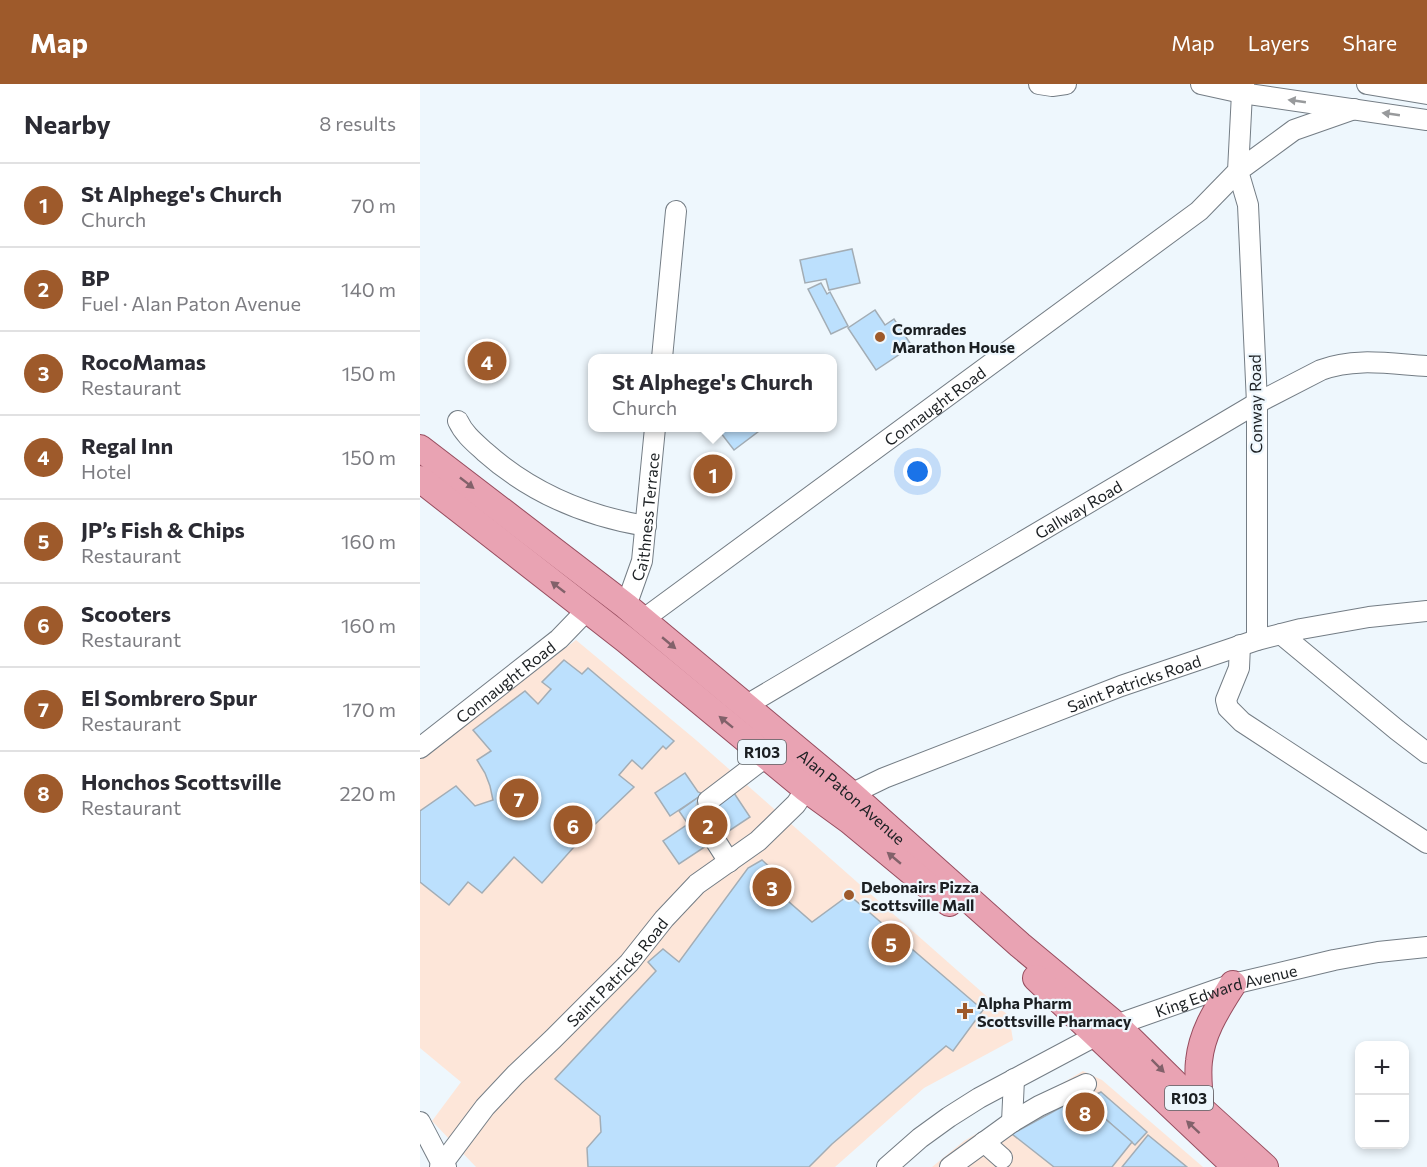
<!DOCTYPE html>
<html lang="en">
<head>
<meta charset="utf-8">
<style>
	:root { --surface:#fff; --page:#f7f7f7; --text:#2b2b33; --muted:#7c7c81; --line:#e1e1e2; --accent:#9e5a2b }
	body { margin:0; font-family:Commissioner,sans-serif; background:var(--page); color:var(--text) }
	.controls { position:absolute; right:18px; bottom:18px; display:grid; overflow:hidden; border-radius:12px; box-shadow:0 3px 9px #0003 }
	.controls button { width:54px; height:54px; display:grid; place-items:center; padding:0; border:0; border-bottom:2px solid var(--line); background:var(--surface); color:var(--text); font:30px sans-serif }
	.you { position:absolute; left:498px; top:388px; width:21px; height:21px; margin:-15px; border:4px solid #fff; border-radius:50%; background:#1a73e8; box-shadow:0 0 0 9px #1a73e833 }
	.badge { display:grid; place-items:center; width:39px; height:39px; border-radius:50%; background:var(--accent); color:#fff; font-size:20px; font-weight:700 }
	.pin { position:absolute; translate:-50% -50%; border:3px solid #fff; box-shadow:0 2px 6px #0006 }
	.popup { position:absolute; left:168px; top:270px; width:249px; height:78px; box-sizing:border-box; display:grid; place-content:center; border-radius:12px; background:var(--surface); filter:drop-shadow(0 2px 4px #0005); font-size:20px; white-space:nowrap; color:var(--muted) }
	.popup b { font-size:22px; color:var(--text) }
	.popup::after { content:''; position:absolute; left:50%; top:100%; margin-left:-12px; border:12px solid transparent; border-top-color:var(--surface) }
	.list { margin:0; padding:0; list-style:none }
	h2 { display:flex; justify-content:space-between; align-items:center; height:78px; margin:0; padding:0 24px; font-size:26px }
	h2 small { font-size:20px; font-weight:400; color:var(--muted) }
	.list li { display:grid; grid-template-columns:39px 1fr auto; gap:18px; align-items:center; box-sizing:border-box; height:84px; padding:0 24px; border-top:2px solid var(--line) }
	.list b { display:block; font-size:22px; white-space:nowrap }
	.list p { margin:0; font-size:20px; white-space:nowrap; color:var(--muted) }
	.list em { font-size:20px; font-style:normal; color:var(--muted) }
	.map { position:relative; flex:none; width:1007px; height:1083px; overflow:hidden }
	header { display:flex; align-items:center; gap:36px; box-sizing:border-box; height:84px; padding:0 30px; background:var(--accent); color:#fff }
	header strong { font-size:28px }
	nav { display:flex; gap:33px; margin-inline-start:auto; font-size:21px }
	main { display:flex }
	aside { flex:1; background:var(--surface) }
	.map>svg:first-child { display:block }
	.commercial { fill:#fde6d9 }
	.building { fill:#bce0fd; stroke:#a3adb5; stroke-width:1.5 }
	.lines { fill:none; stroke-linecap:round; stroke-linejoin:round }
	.minor-tunnel { stroke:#c4ccd1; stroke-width:20; stroke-dasharray:20 10; stroke-linecap:butt }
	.minor-casing { stroke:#747d85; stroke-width:22 }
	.major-casing { stroke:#974d5f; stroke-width:28 }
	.minor { stroke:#fff; stroke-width:20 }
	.major { stroke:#e9a3b3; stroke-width:26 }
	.oneway { fill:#989a9c }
	.oneway2 { fill:#82616a }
	.poi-dot { fill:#9e5a2b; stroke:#eef7fd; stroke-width:2 }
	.labels { text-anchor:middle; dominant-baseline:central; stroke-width:4.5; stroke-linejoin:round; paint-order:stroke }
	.shield { fill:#eef7fd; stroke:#5a6064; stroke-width:1.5 }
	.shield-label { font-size:15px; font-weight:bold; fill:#1b1f22 }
	.poi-label { font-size:16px; font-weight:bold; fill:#1b1f22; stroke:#eef7fd; text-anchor:start }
	.street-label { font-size:16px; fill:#1b1f22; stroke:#eef7fd }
</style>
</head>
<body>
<header>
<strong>Map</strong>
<nav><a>Map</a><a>Layers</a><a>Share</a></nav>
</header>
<main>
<aside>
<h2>Nearby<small>8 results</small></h2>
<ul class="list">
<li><span class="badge">1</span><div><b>St Alphege's Church</b><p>Church</p></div><em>70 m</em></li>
<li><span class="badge">2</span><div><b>BP</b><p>Fuel · Alan Paton Avenue</p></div><em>140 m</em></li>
<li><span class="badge">3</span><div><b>RocoMamas</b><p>Restaurant</p></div><em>150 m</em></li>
<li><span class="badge">4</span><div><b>Regal Inn</b><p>Hotel</p></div><em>150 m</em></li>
<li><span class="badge">5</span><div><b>JP’s Fish &amp; Chips</b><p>Restaurant</p></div><em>160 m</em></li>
<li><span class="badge">6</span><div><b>Scooters</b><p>Restaurant</p></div><em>160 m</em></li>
<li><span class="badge">7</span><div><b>El Sombrero Spur</b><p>Restaurant</p></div><em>170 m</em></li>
<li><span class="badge">8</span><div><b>Honchos Scottsville</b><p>Restaurant</p></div><em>220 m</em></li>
</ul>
</aside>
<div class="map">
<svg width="1007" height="1083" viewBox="0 0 1007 1083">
	<rect width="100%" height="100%" fill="#eef7fd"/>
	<g class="commercial">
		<path d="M156,556L276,656L589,932L593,956L504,1004L415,1083H56L12,1037L41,998L0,964V674Z"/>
		<path d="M663,987L682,996L783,1083H512L544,1057Z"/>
	</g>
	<g class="building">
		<path d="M432,165L440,199L409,206L406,195L385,199L380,176Z"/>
		<path d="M401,199L407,210L410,208L428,242L411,250L388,205Z"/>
		<path d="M455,226L465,241L474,235L492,262L456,286L428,244Z"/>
		<path d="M297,344H343L314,366Z"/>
		<path d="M144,576L162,590L168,584L254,657L246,665L243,662L222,685L212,676L199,691L214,703L169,746L122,799L94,773L62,809L48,798L29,821L0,798V727L36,702L55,722L73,716L70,702L65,689L57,676L71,667L53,646L105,607L118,620L131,605L122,598Z"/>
		<path d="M265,689L278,708L283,710L250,732L235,709Z"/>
		<path d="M314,709L330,733L259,780L243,757L268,740L259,727L283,710Z"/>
		<path d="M342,776L364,796L352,803L392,838L429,811L563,926L533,967L526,962L412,1060L389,1083H168L167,1064L181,1048L180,1032L135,995L236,887L228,878L243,865L259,878L328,784Z"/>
		<path d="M681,1008L727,1048L715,1061L664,1016Z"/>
		<path d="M660,1013L712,1058L692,1083H634L592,1050Z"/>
		<path d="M728,1051L767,1083H702Z"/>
	</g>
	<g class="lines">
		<path class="minor-tunnel" d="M288,717C279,731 287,742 295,756"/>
		<defs>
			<g id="minor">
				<path d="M619,0L632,2L646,0"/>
				<path d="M781,0L822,9L1007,36"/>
				<path d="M947,0L1007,10"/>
				<path d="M242,274L256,127"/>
				<path d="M38,337C44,350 54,358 65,368C110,408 166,432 226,442"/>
				<path id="s1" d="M206,522L222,477L235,344"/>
				<path id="s2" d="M221,537L779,127L818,87L822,9L824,0"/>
				<path d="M861,550L977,646L1007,669"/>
				<path d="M837,556V319L828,121L818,87L874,46L934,25"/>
				<path d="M820,561L819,584L806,616L808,624L822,638L1007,759"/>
				<path id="s3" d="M325,622L837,319L901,286C935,273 972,280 1007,282"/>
				<path id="s4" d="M0,664L139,555L167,526"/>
				<path id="s5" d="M431,710L464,694L701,602L837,556L881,545L949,533L1007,527"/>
				<path d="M288,717L347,672"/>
				<path d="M295,756L309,778"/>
				<path d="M0,1038L22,1080L26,1083"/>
				<path d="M592,1038L594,995"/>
				<path d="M564,1058L582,1074"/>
				<path id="s6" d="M20,1083L65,1023L95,991L133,955L209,879L244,835L277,800L338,757L376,720L386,705"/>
				<path id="s7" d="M467,1083L500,1054L529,1033L559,1014L696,941L813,900L914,876L958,868L1007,863"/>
				<path d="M530,1083L592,1038L619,1022L666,1000"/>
			</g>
			<g id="major">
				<path id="s8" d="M0,364L206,522L431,710L600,861L696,941L780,1024L845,1083"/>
				<path d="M0,395L206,556L386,705L430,737L529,819"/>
				<path d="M616,894L816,1083"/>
				<path d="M780,1024C780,1009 777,993 779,977C782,947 798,924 813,900"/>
			</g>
		</defs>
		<use href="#minor" class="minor-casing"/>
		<use href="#major" class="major-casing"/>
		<use href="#minor" class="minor"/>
		<use href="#major" class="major"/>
	</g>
	<defs><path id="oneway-solid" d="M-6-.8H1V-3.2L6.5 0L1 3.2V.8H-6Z" transform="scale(1.5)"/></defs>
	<g class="oneway">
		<use href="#oneway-solid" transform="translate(877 17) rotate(-172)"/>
		<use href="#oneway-solid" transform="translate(971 30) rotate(-172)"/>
	</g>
	<g class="oneway2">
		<use href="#oneway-solid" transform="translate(47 399) rotate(38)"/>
		<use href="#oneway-solid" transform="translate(138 503) rotate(-142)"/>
		<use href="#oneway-solid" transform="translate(249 559) rotate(40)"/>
		<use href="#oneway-solid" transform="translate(306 638) rotate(-141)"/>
		<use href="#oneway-solid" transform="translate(474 774) rotate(-140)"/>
		<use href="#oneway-solid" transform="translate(738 982) rotate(45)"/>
		<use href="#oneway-solid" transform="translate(773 1043) rotate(-137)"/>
	</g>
	<g class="poi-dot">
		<circle cx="460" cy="253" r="6"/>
		<circle cx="429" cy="811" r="6"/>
		<path d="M542 918h6v6h6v6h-6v6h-6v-6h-6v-6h6z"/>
	</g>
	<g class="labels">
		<g class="shield">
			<rect x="318" y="656" width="48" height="24" rx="4.5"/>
			<rect x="745" y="1002" width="48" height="24" rx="4.5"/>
		</g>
		<g class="shield-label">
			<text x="342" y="668">R103</text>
			<text x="769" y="1014">R103</text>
		</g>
		<g class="poi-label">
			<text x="472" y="244">Comrades<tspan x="472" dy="18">Marathon House</tspan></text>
			<text x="441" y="802">Debonairs Pizza<tspan x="441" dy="18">Scottsville Mall</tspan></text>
			<text x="557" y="918">Alpha Pharm<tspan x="557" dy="18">Scottsville Pharmacy</tspan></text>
		</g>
		<g class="street-label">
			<text transform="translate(835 320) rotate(-91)">Conway Road</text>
			<text stroke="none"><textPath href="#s2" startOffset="364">Connaught Road</textPath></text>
			<text stroke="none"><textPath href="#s3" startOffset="387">Gallway Road</textPath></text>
			<text stroke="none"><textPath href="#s1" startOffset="92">Caithness Terrace</textPath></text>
			<text stroke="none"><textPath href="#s4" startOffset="108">Connaught Road</textPath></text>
			<text stroke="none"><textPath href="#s5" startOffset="304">Saint Patricks Road</textPath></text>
			<text stroke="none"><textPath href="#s8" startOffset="555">Alan Paton Avenue</textPath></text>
			<text stroke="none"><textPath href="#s6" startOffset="264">Saint Patricks Road</textPath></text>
			<text stroke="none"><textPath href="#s7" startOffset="386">King Edward Avenue</textPath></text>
		</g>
	</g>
</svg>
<div class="controls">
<button>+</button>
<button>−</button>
</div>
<div class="you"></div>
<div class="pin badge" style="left:293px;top:390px">1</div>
<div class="popup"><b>St Alphege's Church</b>Church</div>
<div class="pin badge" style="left:288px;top:741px">2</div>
<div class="pin badge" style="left:352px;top:803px">3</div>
<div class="pin badge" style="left:67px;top:277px">4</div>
<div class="pin badge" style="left:471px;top:859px">5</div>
<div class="pin badge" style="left:153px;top:741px">6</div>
<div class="pin badge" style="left:99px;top:714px">7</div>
<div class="pin badge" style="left:665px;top:1028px">8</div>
</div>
</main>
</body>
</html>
